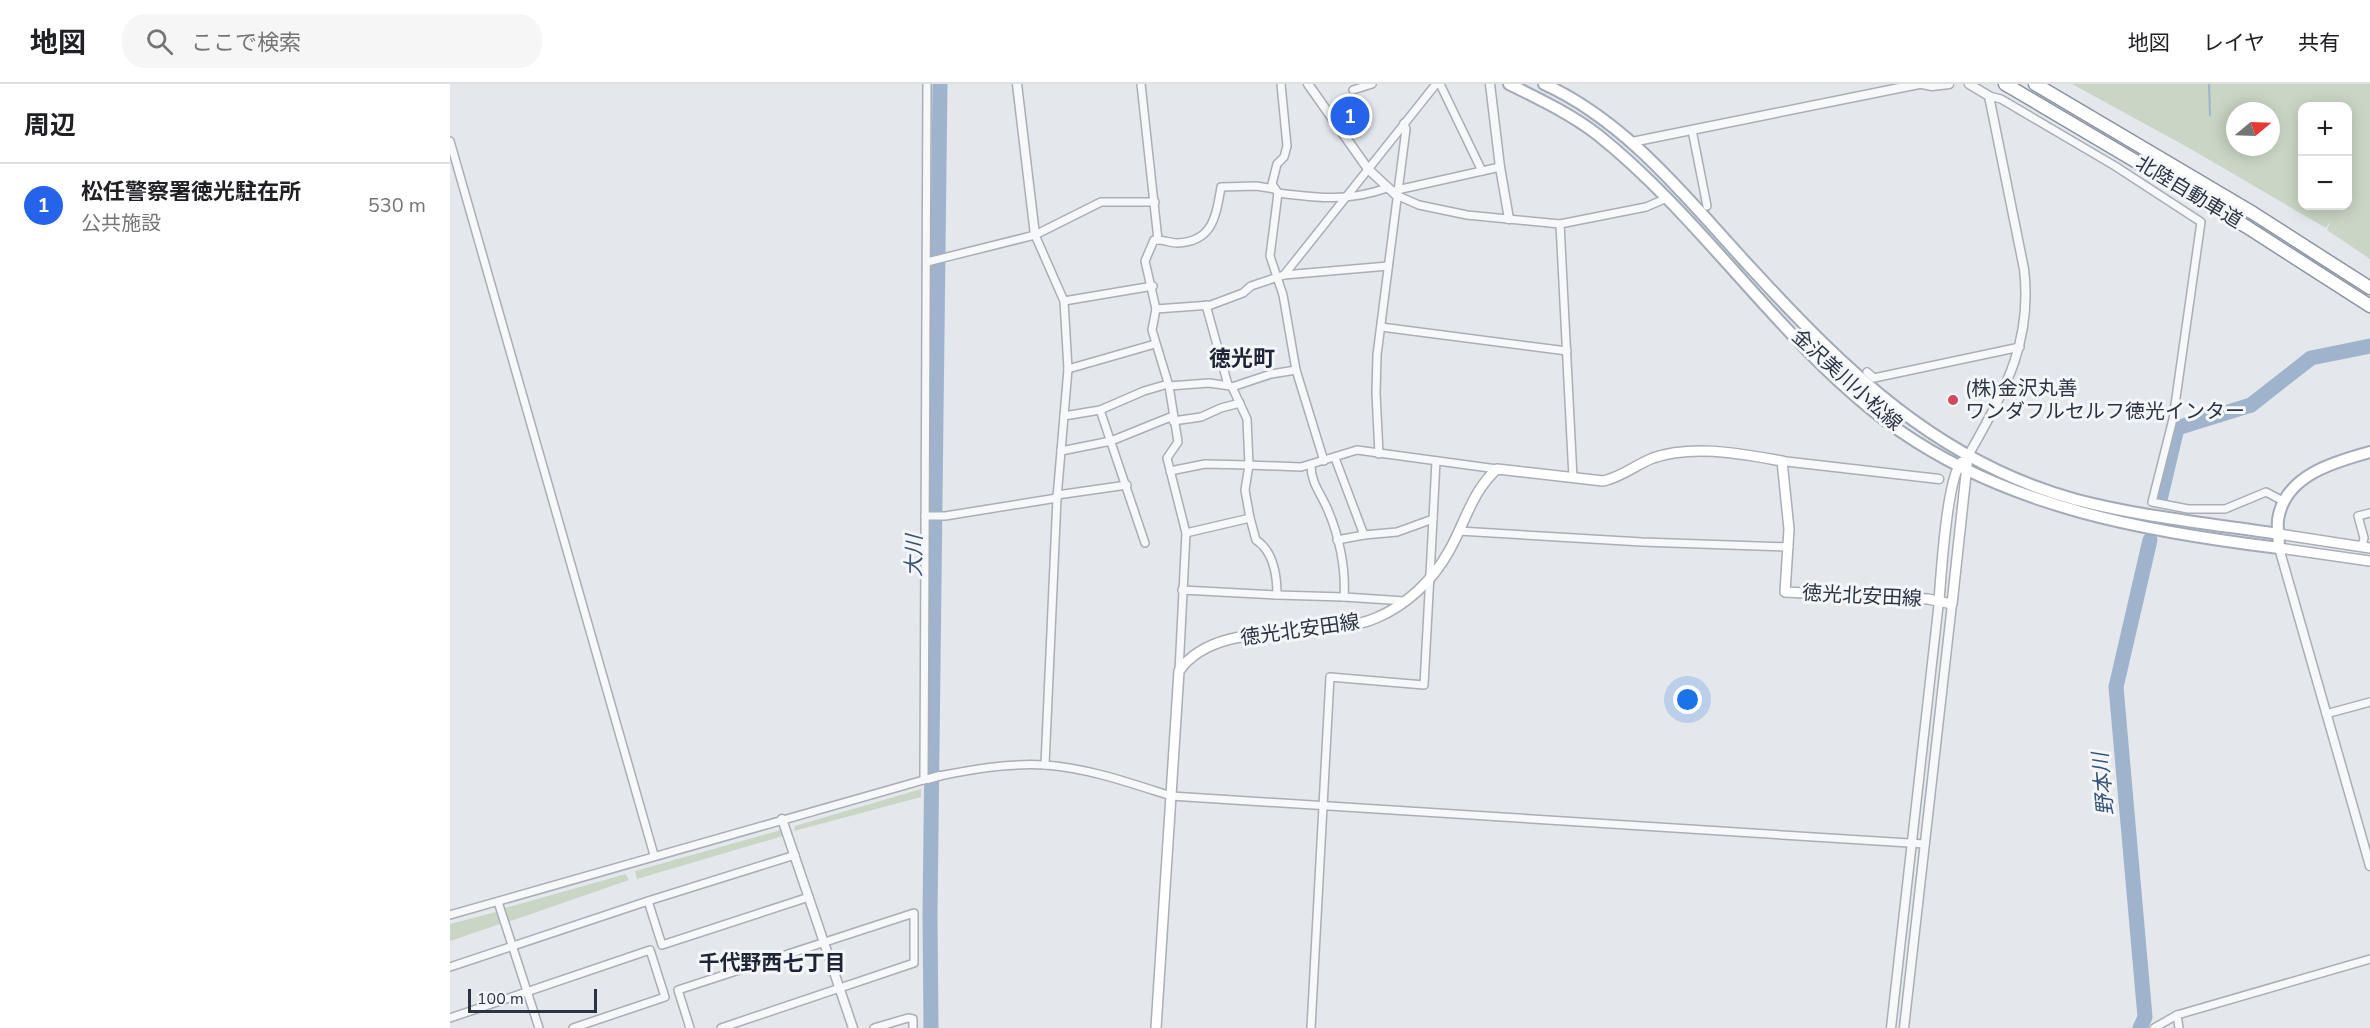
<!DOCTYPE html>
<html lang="ja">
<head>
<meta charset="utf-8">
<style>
	:root { --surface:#fff; --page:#f6f6f6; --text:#202124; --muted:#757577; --line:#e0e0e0; --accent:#2563eb }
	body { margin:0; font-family:"Nunito Sans","Noto Sans JP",sans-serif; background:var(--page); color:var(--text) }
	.controls { position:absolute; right:18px; top:18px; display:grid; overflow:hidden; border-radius:12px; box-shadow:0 3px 15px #0003 }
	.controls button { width:54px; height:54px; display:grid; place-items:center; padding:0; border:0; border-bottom:2px solid var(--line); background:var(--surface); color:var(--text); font:30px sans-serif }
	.compass { position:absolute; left:1776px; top:18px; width:54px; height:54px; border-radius:50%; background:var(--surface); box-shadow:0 3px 15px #0003; rotate:71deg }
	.scale { position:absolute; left:18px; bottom:15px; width:129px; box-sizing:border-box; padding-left:6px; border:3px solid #2b3445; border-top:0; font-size:16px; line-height:21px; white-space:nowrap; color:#2b3445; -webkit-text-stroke:4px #f4f6f9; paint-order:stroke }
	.you { position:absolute; left:1238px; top:616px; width:21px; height:21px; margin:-15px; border:4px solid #fff; border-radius:50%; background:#1a73e8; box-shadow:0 0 0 9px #1a73e833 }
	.badge { display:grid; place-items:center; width:39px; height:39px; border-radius:50%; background:var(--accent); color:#fff; font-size:20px; font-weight:700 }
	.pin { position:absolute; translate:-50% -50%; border:3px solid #fff; box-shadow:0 2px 6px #0006 }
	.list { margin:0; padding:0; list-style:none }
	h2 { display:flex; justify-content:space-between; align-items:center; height:78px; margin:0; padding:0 24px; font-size:26px }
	h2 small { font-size:20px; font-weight:400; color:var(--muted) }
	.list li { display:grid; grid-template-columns:39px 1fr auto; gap:18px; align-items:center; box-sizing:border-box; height:84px; padding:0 24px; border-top:2px solid var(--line) }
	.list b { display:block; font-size:22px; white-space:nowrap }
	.list p { margin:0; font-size:20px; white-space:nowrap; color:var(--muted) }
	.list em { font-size:20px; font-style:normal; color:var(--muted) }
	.icon { flex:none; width:33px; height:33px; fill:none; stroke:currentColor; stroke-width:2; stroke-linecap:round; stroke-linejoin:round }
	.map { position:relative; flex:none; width:1920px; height:944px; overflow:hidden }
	header { display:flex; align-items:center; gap:36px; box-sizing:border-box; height:84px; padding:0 30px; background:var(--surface); border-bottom:2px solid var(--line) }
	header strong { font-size:28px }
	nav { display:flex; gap:33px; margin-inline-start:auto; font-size:21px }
	.search { width:420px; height:54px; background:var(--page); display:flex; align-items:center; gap:15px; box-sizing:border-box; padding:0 21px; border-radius:24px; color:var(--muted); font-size:22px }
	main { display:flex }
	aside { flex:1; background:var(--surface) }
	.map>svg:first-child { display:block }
	.green { fill:#c9d6c5; fill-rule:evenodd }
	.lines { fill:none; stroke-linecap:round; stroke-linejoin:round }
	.stream { stroke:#9fb4cc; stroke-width:2 }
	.river { stroke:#9fb4cc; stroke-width:15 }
	.minor-casing { stroke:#a9aeb7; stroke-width:10 }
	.tertiary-casing { stroke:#a9aeb7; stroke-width:11 }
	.secondary-casing { stroke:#a9aeb7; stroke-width:12 }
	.primary-casing { stroke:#a3abb8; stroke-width:14 }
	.motorway-casing { stroke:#8b94a3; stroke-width:15 }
	.minor { stroke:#f7f8fa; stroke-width:7 }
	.tertiary { stroke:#f7f8fa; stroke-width:8 }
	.secondary { stroke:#fff; stroke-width:9 }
	.primary { stroke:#fff; stroke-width:10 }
	.motorway { stroke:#fff; stroke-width:12 }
	.poi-dot { fill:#d1495b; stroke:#f4f6f9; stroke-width:2 }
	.labels { text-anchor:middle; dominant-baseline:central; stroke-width:6; stroke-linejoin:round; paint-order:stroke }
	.street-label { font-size:20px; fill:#2b3445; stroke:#f4f6f9 }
	.poi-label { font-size:20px; fill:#2b3445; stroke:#f4f6f9; text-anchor:start }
	.water-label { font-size:21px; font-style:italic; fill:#34527a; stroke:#f4f6f9 }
	.neighbourhood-label { font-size:21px; font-weight:bold; fill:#1d2536; stroke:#f4f6f9 }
	.quarter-label { font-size:22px; font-weight:bold; fill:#1d2536; stroke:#f4f6f9 }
</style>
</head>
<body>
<header>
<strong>地図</strong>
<div class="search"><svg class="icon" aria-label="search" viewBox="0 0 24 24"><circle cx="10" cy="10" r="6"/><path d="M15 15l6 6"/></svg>ここで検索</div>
<nav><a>地図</a><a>レイヤ</a><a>共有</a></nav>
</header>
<main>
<aside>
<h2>周辺<small></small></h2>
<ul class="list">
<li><span class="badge">1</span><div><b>松任警察署徳光駐在所</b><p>公共施設</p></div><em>530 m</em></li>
</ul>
</aside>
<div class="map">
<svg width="1920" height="944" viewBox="0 0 1920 944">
	<rect width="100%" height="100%" fill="#e4e7ec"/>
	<g class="green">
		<path d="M1622,0H1920V175L1877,146L1881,136L1876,144L1739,64ZM1852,22H1898V122H1852ZM1785,27H1821V63H1785Z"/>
		<path d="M471,705V713L344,747L345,742Z"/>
		<path d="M331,746L333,752L187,795L185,787Z"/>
		<path d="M176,790L179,796L58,838L55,824Z"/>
		<path d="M46,828L50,840L0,857V840Z"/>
	</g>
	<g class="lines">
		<path class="stream" d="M1759,0L1760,31"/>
		<g class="river">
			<path d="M1710,416L1727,344L1801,321L1861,274L1920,262"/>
			<path d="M481,944L480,831L490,0"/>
			<path d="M1690,944L1695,933L1666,603L1700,456"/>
		</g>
		<defs>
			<g id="minor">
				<path d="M691,0L708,156H704L695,177L706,225L702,246L719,302L728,358L717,374L736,449L729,587"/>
				<path d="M831,0L837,62L834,73L827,80L822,100L828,109L820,172L833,211L846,286L874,377"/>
				<path d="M903,6L922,0"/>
				<path d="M1539,12L1551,15L1665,82L1751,138L1723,335L1702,418L1738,425H1775L1816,408L1833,417"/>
				<path d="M1242,46L1257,122"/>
				<path d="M0,57L204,771"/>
				<path d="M1032,87L1050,83"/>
				<path d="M947,106L1032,87L990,0"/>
				<path d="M828,109C869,114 897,118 937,104"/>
				<path d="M946,111L969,121L1017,131L1110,140L1196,123L1217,114"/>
				<path d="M1110,140L1123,394"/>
				<path d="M585,151L614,217L618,285L607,414L595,681"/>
				<path d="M708,156C714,156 721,159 727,159C763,158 766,132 771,103L806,102L825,105"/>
				<path d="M477,178L585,151L651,118H705"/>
				<path d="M834,191L938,182"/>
				<path d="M614,217L703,202"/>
				<path d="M756,221L778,301"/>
				<path d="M706,225L761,221L793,209L801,202L834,191L986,0"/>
				<path d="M931,243L1117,267"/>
				<path d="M618,285L705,260"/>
				<path d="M1417,288L1424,294L1570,263"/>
				<path d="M719,302L759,299L780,302"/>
				<path d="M650,326L695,459"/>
				<path d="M614,332L650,326L694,307L718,300"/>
				<path d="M723,337L751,333L771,324L790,319"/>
				<path d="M611,367L661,357L723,332"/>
				<path d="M929,370L926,309L927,271L956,45L954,39"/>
				<path d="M885,374L914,451L947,448L983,435L986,377"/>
				<path d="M861,381C861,399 870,408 877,424C889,451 896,484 894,513L955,517"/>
				<path d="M720,387L755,380L799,381L797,335L782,303L821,290L846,286"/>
				<path d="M607,411L677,401"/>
				<path d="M475,432H495L607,414"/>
				<path d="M1009,447L1192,458L1339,463"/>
				<path d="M736,449L800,434L795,406L799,381L851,383L907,366L1047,385"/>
				<path d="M887,456L914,451"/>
				<path d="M1912,462L1914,454L1908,432L1920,429"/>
				<path d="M732,506L827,511C827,491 823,467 806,456L800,434"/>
				<path d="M827,511L894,513"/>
				<path d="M1876,630L1920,618"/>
				<path d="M489,692C524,685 559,679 595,681C638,684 680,699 721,712L1475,760"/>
				<path d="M474,696L477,0"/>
				<path d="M198,817L212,861L359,813"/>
				<path d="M48,818L89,944"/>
				<path d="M0,831L477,695"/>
				<path d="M0,883L198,817L345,771"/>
				<path d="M1727,931L1729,944"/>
				<path d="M0,934L200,866L215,913L123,944"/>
				<path d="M240,944L228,906L464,829V879L271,944"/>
				<path d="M424,944L458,934L463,935V944"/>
				<path d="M861,944L880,593L974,601L983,435"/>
				<path d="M1704,944L1727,931L1920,875"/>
			</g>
			<g id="tertiary">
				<path d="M567,0L585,151"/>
				<path d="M858,0L918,85L946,111"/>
				<path d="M1040,0L1050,83L1059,135"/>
				<path d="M1472,0L1482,2L1499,0"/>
				<path d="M1182,58L1469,0"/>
				<path d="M1518,372C1553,309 1583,260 1574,185L1539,12L1519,0"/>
				<path d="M1332,377L1489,395"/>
				<path d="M1829,464L1920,782"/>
				<path d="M478,695L489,692"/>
				<path d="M332,735L403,944"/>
				<path d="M1441,944L1489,517"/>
				<path d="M1454,944L1502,520"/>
			</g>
			<g id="secondary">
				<path d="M1829,450L1920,464"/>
				<path d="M1829,464L1920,477"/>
				<path d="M1489,517C1491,492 1497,391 1512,378"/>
				<path d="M706,944L729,587C767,532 869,558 926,534C957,521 983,496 999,467C1015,439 1022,407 1047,385L1153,397C1172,393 1185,381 1203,374C1243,360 1292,370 1332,377L1339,445L1335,508L1478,515L1502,520L1518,372"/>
			</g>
			<g id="primary">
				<path d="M1059,0C1089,15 1121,30 1148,51C1257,138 1337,268 1450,347C1561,424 1698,448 1829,464C1829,455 1827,445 1828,436C1834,392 1883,378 1920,368"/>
				<path d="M1094,0C1178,38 1239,117 1300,183C1395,286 1487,378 1627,416C1693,433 1762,440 1829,450"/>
			</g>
			<g id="motorway">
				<path d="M1555,0L1797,143L1920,222"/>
				<path d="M1585,0L1803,129L1920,204"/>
			</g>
		</defs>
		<use href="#minor" class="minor-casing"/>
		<use href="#tertiary" class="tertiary-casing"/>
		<use href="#secondary" class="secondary-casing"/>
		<use href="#primary" class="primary-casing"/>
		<use href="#motorway" class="motorway-casing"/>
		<use href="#minor" class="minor"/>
		<use href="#tertiary" class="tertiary"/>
		<use href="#secondary" class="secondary"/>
		<use href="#primary" class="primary"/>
		<use href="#motorway" class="motorway"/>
	</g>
	<circle class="poi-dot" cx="1503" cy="316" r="6"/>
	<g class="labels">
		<g class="street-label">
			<text transform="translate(1739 108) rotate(31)">北陸自動車道</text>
			<text transform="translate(1397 296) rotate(42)">金沢美川小松線</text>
			<text transform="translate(1412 512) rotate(3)">徳光北安田線</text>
			<text transform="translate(850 546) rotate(-8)">徳光北安田線</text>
		</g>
		<g class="poi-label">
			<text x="1515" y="304">(株)金沢丸善<tspan x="1515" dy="23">ワンダフルセルフ徳光インター</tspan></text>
		</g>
		<g class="water-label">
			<text transform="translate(464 472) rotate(-89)">大川</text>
			<text transform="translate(1653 700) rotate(-95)">野本川</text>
		</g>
		<g class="neighbourhood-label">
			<text x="322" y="879">千代野西七丁目</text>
		</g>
		<g class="quarter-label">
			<text x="792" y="275">徳光町</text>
		</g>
	</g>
</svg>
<div class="controls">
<button>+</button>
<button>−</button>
</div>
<svg class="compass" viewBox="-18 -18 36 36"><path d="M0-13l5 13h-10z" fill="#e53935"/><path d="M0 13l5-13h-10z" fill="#757577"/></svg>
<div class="scale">100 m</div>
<div class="you"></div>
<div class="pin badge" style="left:900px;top:32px">1</div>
</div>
</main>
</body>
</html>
